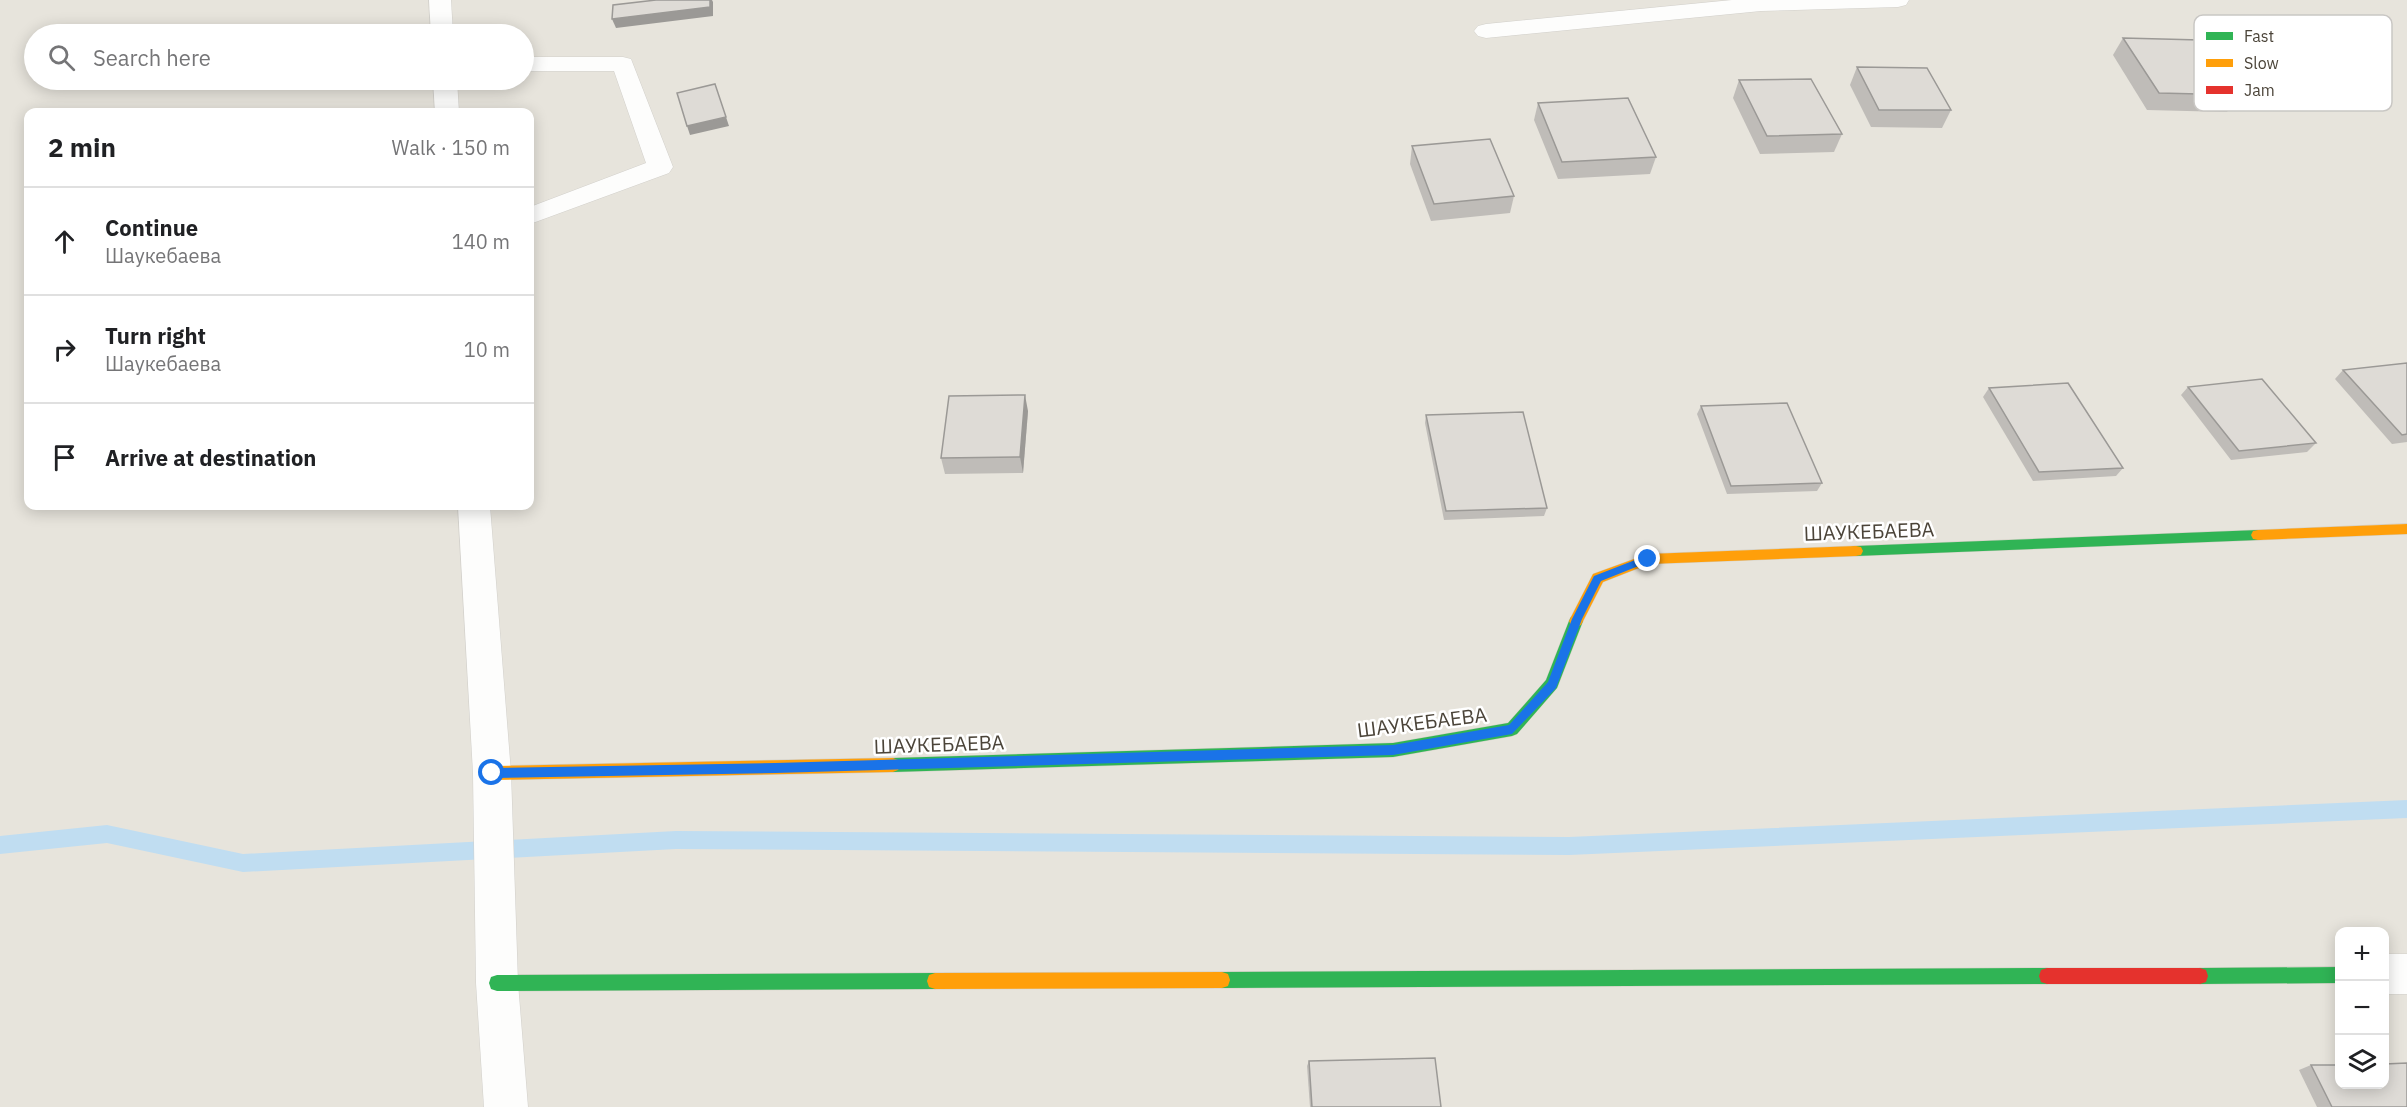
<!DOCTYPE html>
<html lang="en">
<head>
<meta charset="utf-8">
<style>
	:root { --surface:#fff; --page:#f6f6f6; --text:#202124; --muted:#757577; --line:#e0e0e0 }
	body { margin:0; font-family:"IBM Plex Sans",sans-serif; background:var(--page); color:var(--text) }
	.controls { position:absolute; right:18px; bottom:18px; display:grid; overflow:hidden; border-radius:12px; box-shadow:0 3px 15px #0003 }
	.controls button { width:54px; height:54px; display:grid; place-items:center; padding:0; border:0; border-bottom:2px solid var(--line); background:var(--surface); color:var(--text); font:30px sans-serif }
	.stop { position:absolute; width:18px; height:18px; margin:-14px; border:4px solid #1a73e8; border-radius:50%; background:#fff }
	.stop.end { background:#1a73e8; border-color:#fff; box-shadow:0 2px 6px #0008 }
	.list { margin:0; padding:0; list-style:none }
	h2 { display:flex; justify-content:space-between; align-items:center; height:78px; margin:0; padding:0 24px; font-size:26px }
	h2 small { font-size:20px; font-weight:400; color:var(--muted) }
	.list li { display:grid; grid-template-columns:39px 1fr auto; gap:18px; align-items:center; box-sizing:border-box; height:108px; padding:0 24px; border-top:2px solid var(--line) }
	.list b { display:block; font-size:22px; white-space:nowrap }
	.list p { margin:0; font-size:20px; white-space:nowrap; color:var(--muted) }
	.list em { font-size:20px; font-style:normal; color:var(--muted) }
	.icon { flex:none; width:33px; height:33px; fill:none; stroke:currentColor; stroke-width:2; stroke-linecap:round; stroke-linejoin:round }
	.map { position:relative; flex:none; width:2407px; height:1107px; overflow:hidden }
	.search { position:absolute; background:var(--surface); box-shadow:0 3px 15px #0003; left:24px; top:24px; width:510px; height:66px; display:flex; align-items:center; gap:15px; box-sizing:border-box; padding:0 21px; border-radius:33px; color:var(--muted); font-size:22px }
	.panel { position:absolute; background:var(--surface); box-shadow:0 3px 15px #0003; left:24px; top:108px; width:510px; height:402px; border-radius:12px }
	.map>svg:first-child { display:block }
	.residential { fill:#e7e4dc; fill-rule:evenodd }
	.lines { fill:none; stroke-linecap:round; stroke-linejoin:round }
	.stream { fill:#c0ddf1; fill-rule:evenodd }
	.lane-casing { stroke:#d2d0cb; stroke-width:1 }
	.street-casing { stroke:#d2d0cb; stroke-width:1 }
	.fast-casing { stroke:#d3cfc5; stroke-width:1 }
	.slow-casing { stroke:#d3cfc5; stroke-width:1 }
	.jam-casing { stroke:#d3cfc5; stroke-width:1 }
	.lane { fill:#fdfdfc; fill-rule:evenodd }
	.street { fill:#fdfdfc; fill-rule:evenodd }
	.fast { fill:#30b455; fill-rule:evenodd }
	.slow { fill:#ff9f0a; fill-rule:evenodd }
	.jam { fill:#e5322d; fill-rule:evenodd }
	.wall { fill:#bfbcb8 }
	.shaded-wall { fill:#9b9996 }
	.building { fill:#dedbd6; stroke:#9b9996; stroke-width:1.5 }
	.route { fill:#1a73e8 }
	.labels { text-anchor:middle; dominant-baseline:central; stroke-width:5; stroke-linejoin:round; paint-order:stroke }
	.street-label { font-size:20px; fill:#4b4439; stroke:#fff }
	.key { fill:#fff; stroke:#c9c7c4; stroke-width:1.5 }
	.key-label { font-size:16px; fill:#4b4439 }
</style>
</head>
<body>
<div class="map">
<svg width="2407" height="1107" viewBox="0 0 2407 1107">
	<rect width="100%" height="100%" fill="#f4f2ee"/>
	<path class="residential" d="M0,0H2407V1107H0ZM34,34H524V80H34ZM28,112H530V506H28ZM2340,932H2384V1084H2340Z"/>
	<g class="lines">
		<path class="stream" d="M2407,800V818L1569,855L676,849L243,872L107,843L0,854V836L107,825L243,854L676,831L1569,837Z"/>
		<defs>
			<path id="lane" d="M524,57H623L631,59L673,167L669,173L530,224V207L646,163L614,71H524Z"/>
			<g id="street">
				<path d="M429,0H451L453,34H431Z"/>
				<path d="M1732,0H1909L1906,5L1898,7L1761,11L1486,38L1478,36L1474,31L1478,26L1486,24Z"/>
				<path d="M433,80H457L459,112H435Z"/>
				<path d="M458,506H490L511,773L518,983L528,1107H484L476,983L473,773Z"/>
				<rect x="2384" y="954" width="23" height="40"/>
			</g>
			<g id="fast">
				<path d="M2258,530L2263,531L2265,535L2263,539L2258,540L1856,556L1851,555L1849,551L1851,547L1856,546Z"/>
				<path d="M1576,615L1581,617L1583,621L1557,688L1517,734L1512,736L1393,757L893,772L888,770L885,765L888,760L893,758L1393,743L1508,723L1546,680L1569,621L1571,617Z"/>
				<path d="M2340,967V983L2200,984L2194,982L2192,976L2194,970L2200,968Z"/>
				<path d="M2047,968L2053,970L2055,976L2053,982L2047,984L1222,988L1216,986L1214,980L1216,974L1222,972Z"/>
				<path d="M935,973L941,975L943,981L941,987L935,989L497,991L491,989L489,983L491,977L497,975Z"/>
			</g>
			<g id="slow">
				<path d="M2407,524V534L2258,540L2253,539L2251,535L2253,531L2258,530Z"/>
				<path d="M1856,546L1861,547L1863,551L1861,555L1856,556L1649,564L1603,582L1581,625L1576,627L1571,625L1569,621L1593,574L1648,554Z"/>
				<path d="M893,758L898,760L901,765L898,770L893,772L492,780L487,778L484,773L487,768L492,766Z"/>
				<path d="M1222,972L1228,974L1230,980L1228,986L1222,988L935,989L929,987L927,981L929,975L935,973Z"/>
			</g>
			<path id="jam" d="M2047,968H2200L2206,970L2208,976L2206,982L2200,984H2047L2041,982L2039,976L2041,970Z"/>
		</defs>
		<use href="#lane" class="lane-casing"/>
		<use href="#street" class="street-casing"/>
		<use href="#fast" class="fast-casing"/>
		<use href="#slow" class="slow-casing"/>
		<use href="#jam" class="jam-casing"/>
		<use href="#lane" class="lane"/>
		<use href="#street" class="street"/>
		<use href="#fast" class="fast"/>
		<use href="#slow" class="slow"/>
		<use href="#jam" class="jam"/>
	</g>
	<g class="wall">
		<path d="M2123,38L2239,95L2227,112L2147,110L2113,55Z"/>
		<path d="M1857,67L1951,110L1942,128L1871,127L1850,85Z"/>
		<path d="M1739,80L1842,134L1834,152L1760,154L1733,98Z"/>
		<path d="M1538,103L1656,157L1650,174L1558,179L1534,120Z"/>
		<path d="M1412,146L1514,196L1510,213L1431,221L1410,164Z"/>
		<path d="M2407,363V442L2392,444L2335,379L2343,370Z"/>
		<path d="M2188,387L2316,443L2307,452L2231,460L2181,395Z"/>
		<path d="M1989,388L2123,468L2116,476L2033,481L1983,397Z"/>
		<path d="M1701,406L1822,483L1817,491L1727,494L1697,414Z"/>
		<path d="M1028,411L1023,473L945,474L941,458Z"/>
		<path d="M1426,415L1547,508L1544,516L1444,520L1425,423Z"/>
		<path d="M1309,1061L1441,1107H1310L1307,1066Z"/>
		<path d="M2311,1065L2407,1107H2317L2299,1070Z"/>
	</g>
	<g class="shaded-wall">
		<path d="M710,0H712L713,2V16L616,28L612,19Z"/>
		<path d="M726,117L729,126L690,135L687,126Z"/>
		<path d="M1025,395L1028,411L1023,473L1020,457Z"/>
	</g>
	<g class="building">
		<path d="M656,0H710V7L612,19L613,5Z"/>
		<path d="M2123,38L2200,40L2239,95L2159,93Z"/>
		<path d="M1857,67L1927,68L1951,110H1879Z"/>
		<path d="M1811,79L1842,134L1767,136L1739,80Z"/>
		<path d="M715,84L726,117L687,126L677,93Z"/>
		<path d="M1628,98L1656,157L1562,162L1538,103Z"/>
		<path d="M1490,139L1514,196L1434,204L1412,146Z"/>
		<path d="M2407,363V434L2402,435L2343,370Z"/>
		<path d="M2262,379L2316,443L2239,451L2188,387Z"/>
		<path d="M2068,383L2123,468L2039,472L1989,388Z"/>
		<path d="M1025,395L1020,457L941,458L949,396Z"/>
		<path d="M1787,403L1822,483L1731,486L1701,406Z"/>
		<path d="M1523,412L1547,508L1446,511L1426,415Z"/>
		<path d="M1435,1058L1441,1107H1312L1309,1061Z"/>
		<path d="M2407,1063V1107H2332L2311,1065H2340V1084H2385V1064Z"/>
	</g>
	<path class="route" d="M1648,555L1653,559L1651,561L1601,581L1582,619L1556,688L1512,734L1393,755L775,773L492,778L487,773L492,768L775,763L1393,745L1509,725L1548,682L1572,619L1594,576Z"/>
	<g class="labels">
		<g class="street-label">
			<text transform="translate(1869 531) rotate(-2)">ШАУКЕБАЕВА</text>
			<text transform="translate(1422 722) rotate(-7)">ШАУКЕБАЕВА</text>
			<text transform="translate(939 744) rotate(-2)">ШАУКЕБАЕВА</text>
		</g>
	</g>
	<rect x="2194" y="15" width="198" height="96" rx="9" class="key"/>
	<rect x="2206" y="32" width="27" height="8" fill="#30b455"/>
	<rect x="2206" y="59" width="27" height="8" fill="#ff9f0a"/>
	<rect x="2206" y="86" width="27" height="8" fill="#e5322d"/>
	<g class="key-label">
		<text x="2244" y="42">Fast</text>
		<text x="2244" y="69">Slow</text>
		<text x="2244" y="96">Jam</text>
	</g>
</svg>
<div class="controls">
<button>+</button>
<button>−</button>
<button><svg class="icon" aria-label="layers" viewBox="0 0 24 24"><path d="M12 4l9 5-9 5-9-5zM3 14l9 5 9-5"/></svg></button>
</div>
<div class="stop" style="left:492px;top:773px"></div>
<div class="stop end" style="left:1648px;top:559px"></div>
<div class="search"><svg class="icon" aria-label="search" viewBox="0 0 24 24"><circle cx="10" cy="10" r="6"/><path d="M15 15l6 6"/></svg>Search here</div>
<section class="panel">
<h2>2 min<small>Walk · 150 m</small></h2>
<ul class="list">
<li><svg class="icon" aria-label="ahead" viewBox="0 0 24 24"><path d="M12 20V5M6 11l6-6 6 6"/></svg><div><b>Continue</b><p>Шаукебаева</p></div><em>140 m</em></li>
<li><svg class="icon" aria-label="right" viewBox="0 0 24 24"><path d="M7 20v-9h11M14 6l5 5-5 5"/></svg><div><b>Turn right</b><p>Шаукебаева</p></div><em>10 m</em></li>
<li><svg class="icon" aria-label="arrive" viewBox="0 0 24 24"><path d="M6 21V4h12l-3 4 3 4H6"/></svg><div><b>Arrive at destination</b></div></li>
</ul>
</section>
</div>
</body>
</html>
